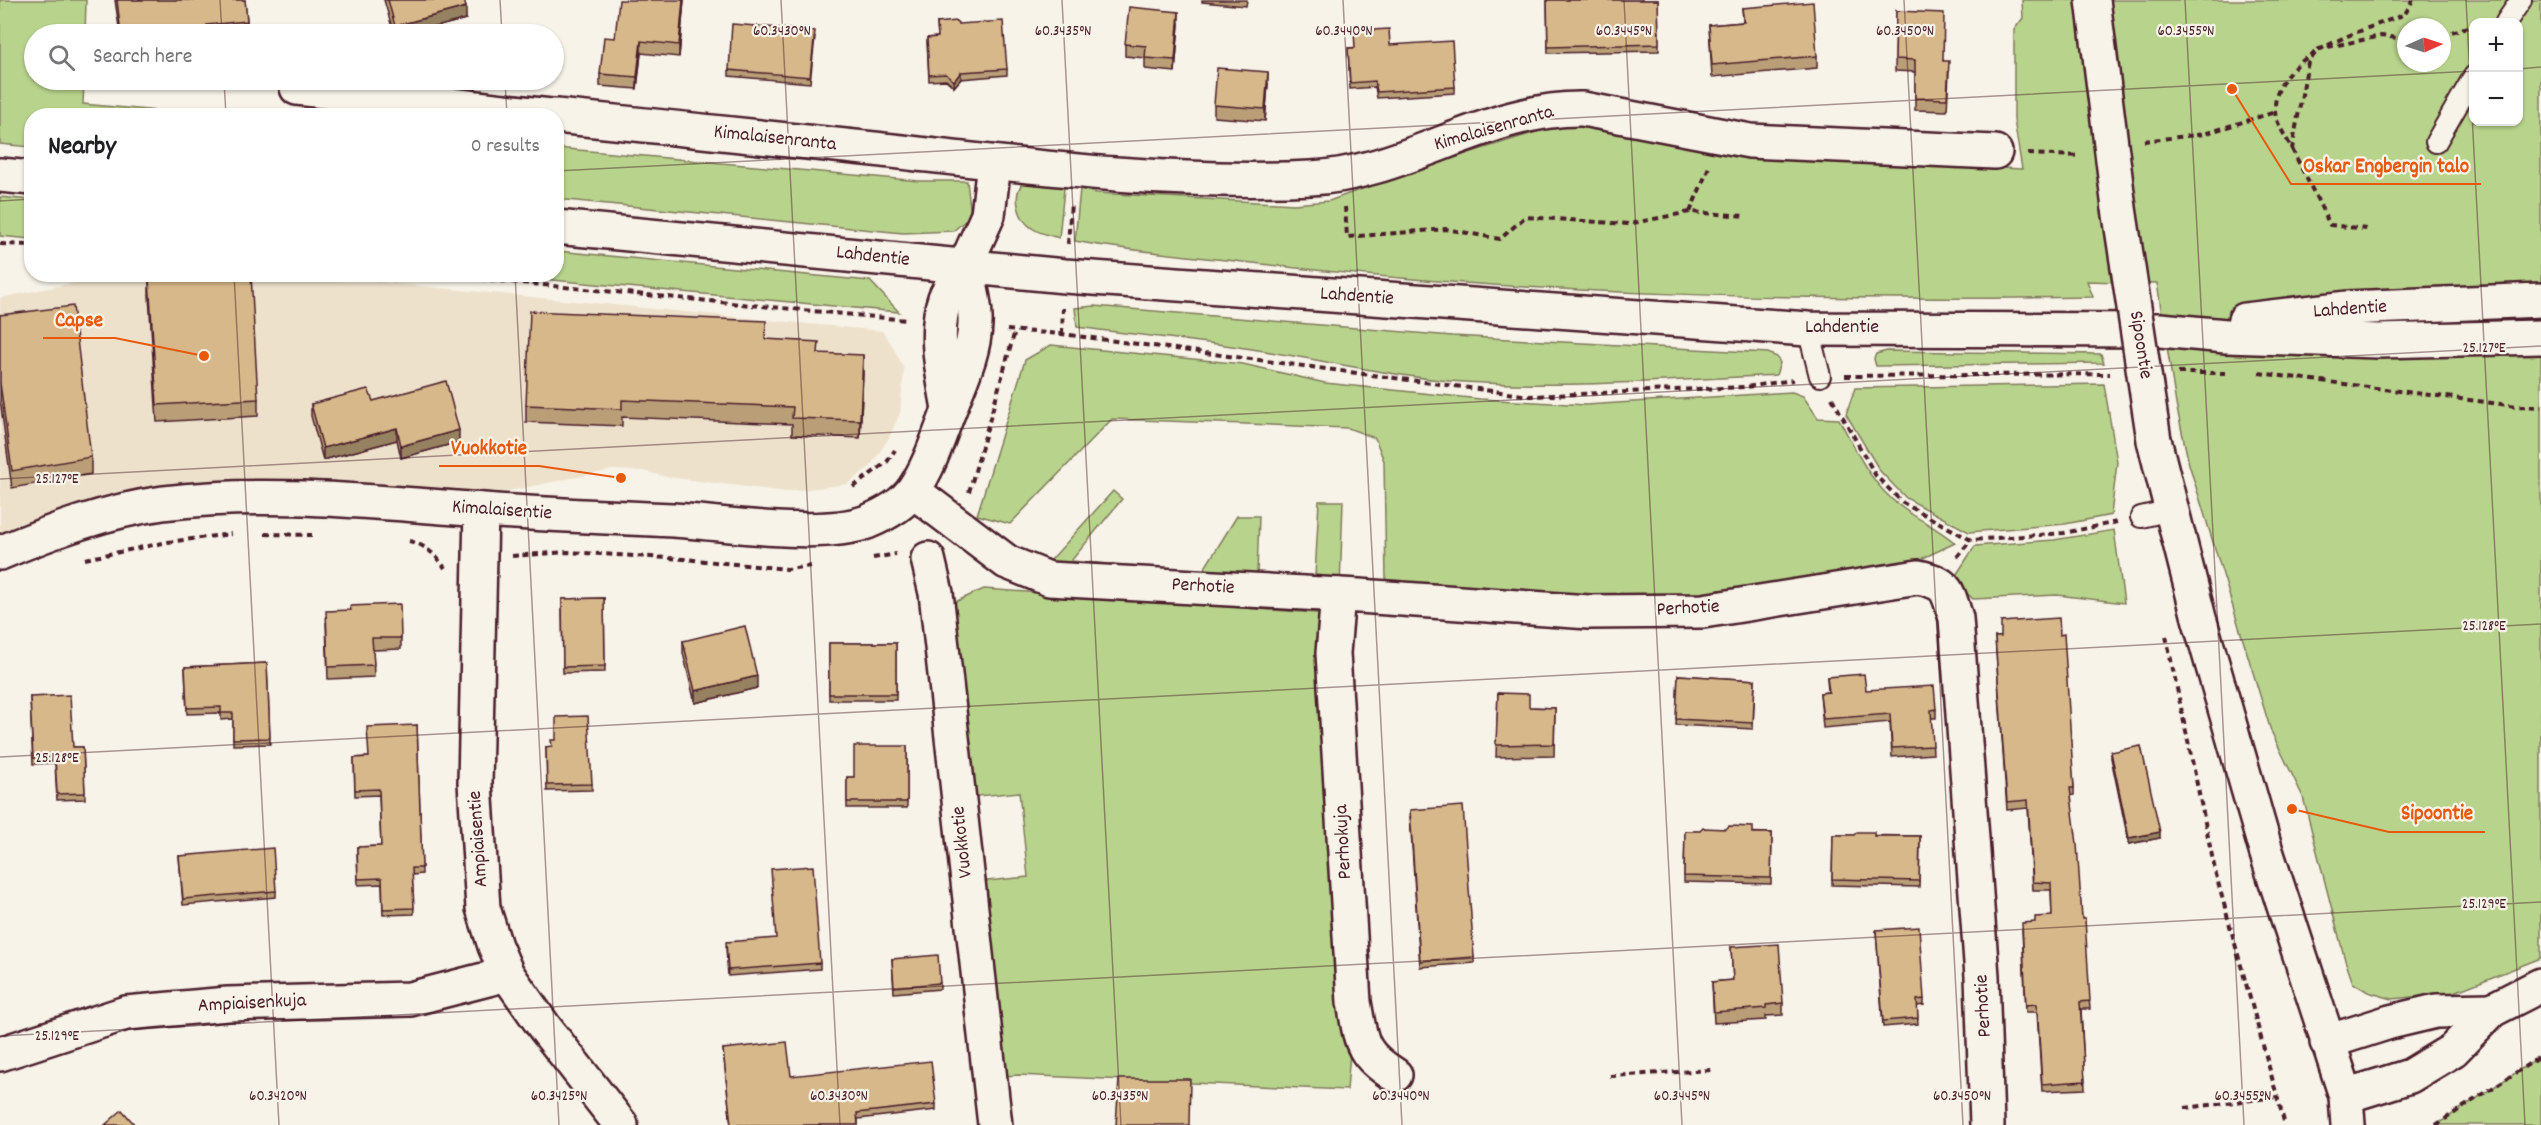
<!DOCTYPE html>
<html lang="en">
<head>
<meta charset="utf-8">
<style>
	:root { --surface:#fff; --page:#f6f6f6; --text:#202124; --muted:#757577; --line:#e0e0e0 }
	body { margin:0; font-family:Dekko,sans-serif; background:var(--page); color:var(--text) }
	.controls { position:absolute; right:18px; top:18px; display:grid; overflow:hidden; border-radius:12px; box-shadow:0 2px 4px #0004 }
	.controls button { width:54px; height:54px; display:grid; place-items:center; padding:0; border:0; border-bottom:2px solid var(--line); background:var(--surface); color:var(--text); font:30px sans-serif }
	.compass { position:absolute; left:2397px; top:18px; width:54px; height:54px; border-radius:50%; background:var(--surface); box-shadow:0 2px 4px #0004; rotate:87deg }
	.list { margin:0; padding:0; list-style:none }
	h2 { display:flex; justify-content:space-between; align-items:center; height:78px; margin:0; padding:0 24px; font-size:26px }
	h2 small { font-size:20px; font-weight:400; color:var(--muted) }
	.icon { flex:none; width:33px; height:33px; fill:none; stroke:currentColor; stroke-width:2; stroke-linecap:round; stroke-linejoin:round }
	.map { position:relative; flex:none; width:2541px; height:1125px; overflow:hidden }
	.search { position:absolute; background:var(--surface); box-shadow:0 2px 4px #0004; left:24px; top:24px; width:540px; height:66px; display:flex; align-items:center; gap:15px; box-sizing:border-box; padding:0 21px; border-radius:33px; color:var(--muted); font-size:22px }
	.panel { position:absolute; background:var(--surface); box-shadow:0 2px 4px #0004; left:24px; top:108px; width:540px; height:174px; border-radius:24px }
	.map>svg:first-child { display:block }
	.built { fill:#ede1cc }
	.green { fill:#b8d48c; stroke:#817a5c; stroke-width:1.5; fill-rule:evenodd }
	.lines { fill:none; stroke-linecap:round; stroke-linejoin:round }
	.lane-casing { stroke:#4a1f2b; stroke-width:24 }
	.street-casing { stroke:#4a1f2b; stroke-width:38 }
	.secondary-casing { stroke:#4a1f2b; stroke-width:38 }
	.path { stroke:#4a1f2b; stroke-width:4; stroke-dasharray:6 4.5; stroke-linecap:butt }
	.lane { stroke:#f7f3e8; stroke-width:20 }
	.street { stroke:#f7f3e8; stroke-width:33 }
	.secondary { stroke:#f7f3e8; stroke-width:33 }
	.secondary-bridge-casing { stroke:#4a1f2b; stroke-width:38; stroke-linecap:butt }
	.secondary-bridge { stroke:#f7f3e8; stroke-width:33 }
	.wall { fill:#b99e77; stroke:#4a1f2b; stroke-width:1.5 }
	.shaded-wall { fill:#968161; stroke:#4a1f2b; stroke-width:1.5 }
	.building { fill:#d7b88a; stroke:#4a1f2b; stroke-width:1.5 }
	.ticks { fill:none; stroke:#4a1f2b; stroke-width:1.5; stroke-opacity:0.45 }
	.labels { text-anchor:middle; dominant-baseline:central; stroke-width:4.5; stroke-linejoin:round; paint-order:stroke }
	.street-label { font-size:20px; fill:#4a1f2b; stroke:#f7f3e8 }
	.ticks-label { font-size:15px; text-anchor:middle; fill:#4a1f2b; stroke:#f7f3e8; stroke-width:4.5; stroke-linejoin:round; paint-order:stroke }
	.leader { fill:none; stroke:#e8590c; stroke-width:2 }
	.callout-dot { fill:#e8590c; stroke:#f7f3e8; stroke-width:2 }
	.callout-label { font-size:21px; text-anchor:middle; font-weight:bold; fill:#e8590c; stroke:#f7f3e8; stroke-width:4.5; stroke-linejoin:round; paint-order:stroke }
</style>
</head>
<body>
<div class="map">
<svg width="2541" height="1125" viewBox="0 0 2541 1125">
	<rect width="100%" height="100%" fill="#f7f3e8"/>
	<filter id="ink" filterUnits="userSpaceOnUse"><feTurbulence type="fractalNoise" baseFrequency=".0167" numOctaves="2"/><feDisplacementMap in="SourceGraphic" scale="12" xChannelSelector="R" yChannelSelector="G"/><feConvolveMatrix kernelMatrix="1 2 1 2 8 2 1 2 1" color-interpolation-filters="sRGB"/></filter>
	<g filter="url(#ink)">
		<path class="built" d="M107,276L378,282L882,331L892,345L904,369L900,413L889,438L870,467L847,484L786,492L667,477L643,471L612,470L493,494L369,483L213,499L0,549V298Z"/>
		<g class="green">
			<path d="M0,0H86L85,34H34V80H84L83,104L202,115L32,116L31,147L0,144Z"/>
			<path d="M2022,0H2541V958L2452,993L2392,999L2368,992L2353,983L2345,960L2303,797L2271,731L2189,464L2176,404L2157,283L2087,281L2093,297C1812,301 1532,296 1253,263C1194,256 1134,252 1075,241L1080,189L1096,193L1294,204L1329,201L1411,171L1562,124L1747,156L2022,169L2014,120V30L2023,18ZM2474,22H2518V122H2474ZM2406,27H2442V63H2406Z"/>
			<path d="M556,148L919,181H967L971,216L953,231L903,233L557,199Z"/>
			<path d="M1032,175L1065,179L1059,238C1050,235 1040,234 1032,228C1019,220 1013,198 1021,185C1023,181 1029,178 1032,175Z"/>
			<path d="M0,197L31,200V239L0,236Z"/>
			<path d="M557,251L870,281L899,312L497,275L556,274Z"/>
			<path d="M1094,306L1452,336L1768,353L1777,357L1780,363L1776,375C1667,381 1559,389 1449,381C1383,375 1318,359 1252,349C1194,340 1135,335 1077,327L1075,308Z"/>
			<path d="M1051,345L1243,364L1325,383L1480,399L1586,405L1792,392L1803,396L1818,418L1839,419C1857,452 1870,483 1900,506C1918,520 1938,528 1955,543L1906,566L1692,600L1477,591L1386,581L1384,461L1375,438L1348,428L1112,419L1010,524L977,515L1025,360Z"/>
			<path d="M1887,351L2101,354L2104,363L1876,366L1874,359L1876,354Z"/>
			<path d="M2104,384L2117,462L2111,515L2065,524L1969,532L1906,498L1880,471L1846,414L1855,388Z"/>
			<path d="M1113,491L1122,499L1071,561L1203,571L1237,516H1259L1257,574L1315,577L1319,501H1343L1340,587L1049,570L1050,561Z"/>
			<path d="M2114,530L2124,603L2057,595L1973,599L1953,580L1975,546L2054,540Z"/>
			<path d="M984,589L1329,614L1354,1002L1347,1090L1018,1075L990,1077L968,883L1028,877L1019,792L958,798L937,610Z"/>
			<path d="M2541,1056V1125H2436Z"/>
		</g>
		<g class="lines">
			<defs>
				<g id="lane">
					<path d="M2506,22L2521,0"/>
					<path d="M2436,142L2474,76"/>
					<path d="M1808,329L1820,376"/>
					<path d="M2141,517L2171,510"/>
				</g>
				<g id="street">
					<path d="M297,88L551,116"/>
					<path d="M556,116C662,127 768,137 874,149C1019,165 1165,185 1311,178C1404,174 1490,107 1583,109L1750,141L1995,152"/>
					<path d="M965,266L988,215L994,163"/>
					<path d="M913,491L1007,562L1049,579L1359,596L1589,612L1703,611L1918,577C1949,583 1947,591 1956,618L1982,976L1987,1125"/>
					<path d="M928,559L936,593L995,1125"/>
					<path d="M1338,595L1333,653L1354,1002C1361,1040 1359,1053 1395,1075"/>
					<path d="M0,1054L126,1013L228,1004L410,999L507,974"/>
				</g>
				<g id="secondary">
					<path d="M2093,0L2119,208"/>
					<path d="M0,175L32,178"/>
					<path d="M556,227L1065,276L1808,329L2160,330L2226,336L2378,341L2541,337"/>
					<path d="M2245,320L2347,308L2541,300"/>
					<path d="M949,409C943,374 933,333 945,298C949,287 959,276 965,266"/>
					<path d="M2154,440L2199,618L2266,851L2346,1096L2348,1125"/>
					<path d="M481,510L475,783L483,908L495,946L507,974L545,1028L621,1125"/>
					<path d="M0,553C52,531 106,511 163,503C260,491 359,501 456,508C529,514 601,517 673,520C724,523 821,539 867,522C884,515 904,504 914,489C931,464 939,435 950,408C960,381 974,354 975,324C976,304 970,285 965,266"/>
					<path d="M2327,1042L2390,1022L2436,1011L2492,1010"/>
					<path d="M2346,1096L2410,1076L2453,1050L2492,1010L2541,985"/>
				</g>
			</defs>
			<use href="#lane" class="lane-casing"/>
			<use href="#street" class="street-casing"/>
			<use href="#secondary" class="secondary-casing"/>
			<g class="path">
				<path d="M2442,35L2474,25"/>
				<path d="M2406,39L2381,36L2319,49L2308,62L2292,149C2287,138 2275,122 2275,111C2272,54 2364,31 2405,14L2413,0"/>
				<path d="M2144,141L2204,134L2275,112"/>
				<path d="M2292,149L2330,225L2367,229"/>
				<path d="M2028,154L2080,156"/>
				<path d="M1345,207L1347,237L1446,229L1500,239L1525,217L1628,224L1690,212L1745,216"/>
				<path d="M1690,212L1709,167"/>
				<path d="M0,244L32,245"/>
				<path d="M1068,244L1071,203"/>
				<path d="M428,274L907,320"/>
				<path d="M1007,330L1062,334L1530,396L1746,387L1793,380"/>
				<path d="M1062,334L1063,308"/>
				<path d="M2178,373H2230"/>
				<path d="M2259,373L2516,406L2541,407"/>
				<path d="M1845,376L2110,374"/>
				<path d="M1832,398L1876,476L1903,503L1971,540L2064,533L2117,522"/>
				<path d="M853,487L887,462L895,450"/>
				<path d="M969,492L1015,331"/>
				<path d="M265,534L312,535"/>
				<path d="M409,541C424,544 436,555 445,568"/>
				<path d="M512,556L568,552L684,559L787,569L812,566"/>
				<path d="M1957,557L1971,540"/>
				<path d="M873,558L896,554"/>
				<path d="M85,559L168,542L231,534"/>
				<path d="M2166,636L2216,875L2285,1125"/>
				<path d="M1610,1076L1712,1070"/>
				<path d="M2185,1108L2276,1097"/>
				<path d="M2436,1125L2541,1056"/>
			</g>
			<use href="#lane" class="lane"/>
			<use href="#street" class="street"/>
			<use href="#secondary" class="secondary"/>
			<defs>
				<path id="secondary-bridge" d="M2119,208L2154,440"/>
			</defs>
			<use href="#secondary-bridge" class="secondary-bridge-casing"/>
			<use href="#secondary-bridge" class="secondary-bridge"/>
		</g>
		<g class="wall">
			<path d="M115,0H245L247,21V31L219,34H120Z"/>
			<path d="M384,0H464L466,19L409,34H394Z"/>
			<path d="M684,0L679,57L641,53L637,89L600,86V74Z"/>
			<path d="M1202,0H1247L1246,6L1202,2Z"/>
			<path d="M1547,0H1658L1659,51L1548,53Z"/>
			<path d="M1742,8L1817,56V68L1712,77L1709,25L1743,22Z"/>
			<path d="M1896,11L1944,61L1949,73L1947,111L1915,110V72L1895,71Z"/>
			<path d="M937,23L1007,69V75L961,79L954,87L946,80L929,81L927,38L938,37Z"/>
			<path d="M1179,24L1175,72L1145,69V58L1125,56V44Z"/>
			<path d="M815,37L810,83L729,76V70Z"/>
			<path d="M1390,45L1455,87V93L1377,98L1375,87L1350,89L1348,48Z"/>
			<path d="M1268,84L1265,121L1214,117V105Z"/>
			<path d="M149,279L258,399V416L157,422L149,296Z"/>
			<path d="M0,315L91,457V474L12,488L0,400Z"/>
			<path d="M766,340L819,353L863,372L860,438L792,435V424L622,417V426L526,422V405Z"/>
			<path d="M373,401L459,442L401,458L397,440L323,460L311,416V404Z"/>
			<path d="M604,598L605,672L563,673L562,599Z"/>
			<path d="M326,623L401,638V649L373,650L374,677L328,679Z"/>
			<path d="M2060,635L2074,788V795L2071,796L2090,1009H2081L2085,1089L2042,1091L2037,1012H2026L2022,930L2035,922L2052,916L2051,890H2033L2028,808L2007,810L1995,637Z"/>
			<path d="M683,641L757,688L695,703L683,653Z"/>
			<rect x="829" y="643" width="67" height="57"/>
			<path d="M267,663L270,744L233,745V719L221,720V713L187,714L185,667Z"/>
			<path d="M1678,675L1755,680L1753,729L1676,725Z"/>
			<path d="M1827,677L1866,690L1936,709V718H1931L1933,754L1892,757L1890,722L1823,728L1820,693L1828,692Z"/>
			<path d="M1498,693L1529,707L1555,708L1554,756L1496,757Z"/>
			<path d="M30,697L73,747H83L85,799L57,800L55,763L33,764Z"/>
			<path d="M417,725L422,874L412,875L414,914L383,915L382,884L358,885L357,847L381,846L379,795L355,796L354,758L368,757Z"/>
			<path d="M907,746V808H847V777H854Z"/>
			<path d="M546,747L592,784V790L547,791Z"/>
			<path d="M2111,752L2160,838L2129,844L2111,758Z"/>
			<path d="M1410,816L1474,957V963L1420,967Z"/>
			<path d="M1685,831L1772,833L1771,884L1684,882Z"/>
			<path d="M1833,835L1920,836L1919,887L1832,885Z"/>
			<path d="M179,856L276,891V897L183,905Z"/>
			<path d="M1876,930L1924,999V1005L1917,1006L1918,1024L1883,1027Z"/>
			<path d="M1731,947L1783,1003V1015L1766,1016V1020L1714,1023L1712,982L1733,980Z"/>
			<path d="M726,948L820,963V969L728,976Z"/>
			<path d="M892,959L940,983V989L894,993Z"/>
			<path d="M723,1049L791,1076L936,1104V1110L858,1119V1125H731Z"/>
		</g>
		<g class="shaded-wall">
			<path d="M683,0H684L679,57V45Z"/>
			<path d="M466,7V19L409,34H395V26Z"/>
			<path d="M1179,12V24L1175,72V60Z"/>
			<path d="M641,41V53L637,89V77Z"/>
			<path d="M961,72V79L954,87V81Z"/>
			<path d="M1268,72V84L1265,121V109Z"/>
			<path d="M863,355V372L860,438V420Z"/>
			<path d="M397,428V440L323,460V448Z"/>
			<path d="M459,430V442L401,458V446Z"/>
			<path d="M757,676V688L695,703V691Z"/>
			<path d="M2160,832V838L2129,844V838Z"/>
		</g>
		<g class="building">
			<path d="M117,0H245L247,21L207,25L208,31L180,34H121Z"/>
			<path d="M388,0H464L466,7L395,26Z"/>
			<path d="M619,0H683L679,45L641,41L637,77L600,74L604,37L615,38Z"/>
			<path d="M1547,0H1658L1659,44L1548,47Z"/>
			<path d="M1813,2L1817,56L1712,65L1709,25L1744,22L1742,8Z"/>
			<path d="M1129,7L1179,12L1175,60L1145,58L1146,46L1125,44Z"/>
			<path d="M1896,11L1944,13L1943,61H1949L1947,99L1915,98V60L1895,59Z"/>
			<path d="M956,21L959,24L1003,21L1007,69L961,72L954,81L946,74L929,75L927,38L938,37L937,23Z"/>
			<path d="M732,24L815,31L810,77L729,70Z"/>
			<path d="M1389,29L1390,45L1452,41L1455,87L1377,92L1375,81L1350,83L1348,48H1355L1354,31Z"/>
			<path d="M1217,68L1268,72L1265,109L1214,105Z"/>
			<path d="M216,274H251L258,399L157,405L149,279Z"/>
			<path d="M73,306L91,457L12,471L0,383V315Z"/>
			<path d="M530,311L766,321L765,339L819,342L818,353L863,355L860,420L792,418L793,407L622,400V409L526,405Z"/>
			<path d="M446,381L459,430L401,446L397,428L323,448L311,404L368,389L373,401Z"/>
			<path d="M604,598L605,666L563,667L562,599Z"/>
			<path d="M400,604L401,638H372L374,665L328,667L326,611L351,610L350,606Z"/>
			<path d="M2059,618L2060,635L2064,634L2074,788H2070L2077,844L2082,919H2085L2090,1001L2080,1002L2085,1081L2042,1084L2037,1004L2026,1005L2022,923L2035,922V917L2052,916L2051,883L2033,882L2028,800L2007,802L1995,637H2001V622Z"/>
			<path d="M745,626L757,676L695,691L683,641Z"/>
			<rect x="829" y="643" width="67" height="51"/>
			<path d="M267,663L270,738L233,739V713H221V707L187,708L185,667Z"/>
			<path d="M1864,674L1866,690L1934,686L1936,709L1931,710L1933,746L1892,748L1890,714L1823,719L1820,693L1829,692L1827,677Z"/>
			<path d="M1678,675L1755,680L1753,723L1676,719Z"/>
			<path d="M1498,693L1529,694V707L1555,708L1554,744L1496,745Z"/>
			<path d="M70,695L73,747H83L85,793L57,794L55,757L33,758L30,697Z"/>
			<path d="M588,716L592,784L547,785L546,747L552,746L551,740H556V717Z"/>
			<path d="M417,725L422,868H412L414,908L383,909L382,878L358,879L357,847L381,846L379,789L355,790L354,758L369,757L367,727Z"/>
			<path d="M854,746H907V802H847V777H854Z"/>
			<path d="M2141,746L2160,832L2129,838L2111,752Z"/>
			<path d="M1463,806L1474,957L1420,961L1410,810Z"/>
			<path d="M1729,826L1753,827V833H1772L1771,878L1684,876L1685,831H1700L1703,828L1726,829Z"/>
			<path d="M1857,832H1874V836H1920L1919,881L1832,879L1833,835H1854Z"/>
			<path d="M273,848L276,891L183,899L179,856Z"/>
			<path d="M813,866L820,963L728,970L726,942L776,938L771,869Z"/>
			<path d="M1919,927L1924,999L1917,1000L1918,1018L1883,1021L1876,930Z"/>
			<path d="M1779,944L1783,1003L1766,1005V1008L1714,1012L1712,982L1733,980L1731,947Z"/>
			<path d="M938,955L940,983L894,987L892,959Z"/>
			<path d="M787,1042L791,1076L931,1061L936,1104L857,1113L858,1125H731L723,1049Z"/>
			<path d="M1119,1079H1190L1189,1125H1116Z"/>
			<path d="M122,1110L135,1125H105Z"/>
		</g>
	</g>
	<path class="ticks" d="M220,0L222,34M500,0L502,34M781,0L840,1125M1062,0L1121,1125M1343,0L1402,1125M1624,0L1682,1125M1904,0L1963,1125M2185,0L2244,1125M2466,0L2525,1125M2518,69L2541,67M224,80L226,116M505,80L507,116M556,171L2474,71M0,201L32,199M234,274L279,1125M515,274L559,1125M0,479L2541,346M0,757L2541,624M0,1036L2541,902"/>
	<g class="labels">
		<g class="street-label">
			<text transform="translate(1494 129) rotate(-16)">Kimalaisenranta</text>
			<text transform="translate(775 139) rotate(6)">Kimalaisenranta</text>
			<text transform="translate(873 257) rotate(6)">Lahdentie</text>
			<text transform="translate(1357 297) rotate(4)">Lahdentie</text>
			<text transform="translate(2350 310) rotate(-4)">Lahdentie</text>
			<text x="1842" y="328">Lahdentie</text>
			<text transform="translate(2140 345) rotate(81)">Sipoontie</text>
			<text transform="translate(502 511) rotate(4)">Kimalaisentie</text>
			<text transform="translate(1203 587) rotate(3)">Perhotie</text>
			<text transform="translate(1688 609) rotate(-3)">Perhotie</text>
			<text transform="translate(479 839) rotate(-94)">Ampiaisentie</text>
			<text transform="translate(963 842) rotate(-96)">Vuokkotie</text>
			<text transform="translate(1344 842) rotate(-93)">Perhokuja</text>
			<text transform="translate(252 1004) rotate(-3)">Ampiaisenkuja</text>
			<text transform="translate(1984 1006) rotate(-93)">Perhotie</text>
		</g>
	</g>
	<g class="ticks-label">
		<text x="782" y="35">60.3430°N</text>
		<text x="1063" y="35">60.3435°N</text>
		<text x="1344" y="35">60.3440°N</text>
		<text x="1624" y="35">60.3445°N</text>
		<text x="1905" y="35">60.3450°N</text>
		<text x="2186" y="35">60.3455°N</text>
		<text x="2484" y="352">25.127°E</text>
		<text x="57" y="483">25.127°E</text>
		<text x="2484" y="630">25.128°E</text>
		<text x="57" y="762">25.128°E</text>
		<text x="2484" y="908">25.129°E</text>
		<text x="57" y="1040">25.129°E</text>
		<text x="278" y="1100">60.3420°N</text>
		<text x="559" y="1100">60.3425°N</text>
		<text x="839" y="1100">60.3430°N</text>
		<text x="1120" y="1100">60.3435°N</text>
		<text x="1401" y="1100">60.3440°N</text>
		<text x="1682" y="1100">60.3445°N</text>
		<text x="1962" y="1100">60.3450°N</text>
		<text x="2243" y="1100">60.3455°N</text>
	</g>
	<path class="leader" d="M2232 89L2291 184H2481M204 356L115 338H43M621 478L539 466H439M2292 809L2389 832H2485"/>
	<g class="callout-dot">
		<circle cx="2232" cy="89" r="6"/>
		<circle cx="204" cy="356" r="6"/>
		<circle cx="621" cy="478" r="6"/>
		<circle cx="2292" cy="809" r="6"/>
	</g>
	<g class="callout-label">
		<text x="2386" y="172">Oskar Engbergin talo</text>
		<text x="79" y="326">Capse</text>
		<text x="489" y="454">Vuokkotie</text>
		<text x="2437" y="819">Sipoontie</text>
	</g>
</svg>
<div class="controls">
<button>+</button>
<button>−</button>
</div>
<svg class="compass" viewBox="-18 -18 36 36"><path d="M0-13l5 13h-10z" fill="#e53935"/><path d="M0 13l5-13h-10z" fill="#757577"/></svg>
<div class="search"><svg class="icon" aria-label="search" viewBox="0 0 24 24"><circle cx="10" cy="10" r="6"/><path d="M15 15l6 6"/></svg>Search here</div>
<section class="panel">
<h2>Nearby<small>0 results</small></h2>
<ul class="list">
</ul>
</section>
</div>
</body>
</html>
